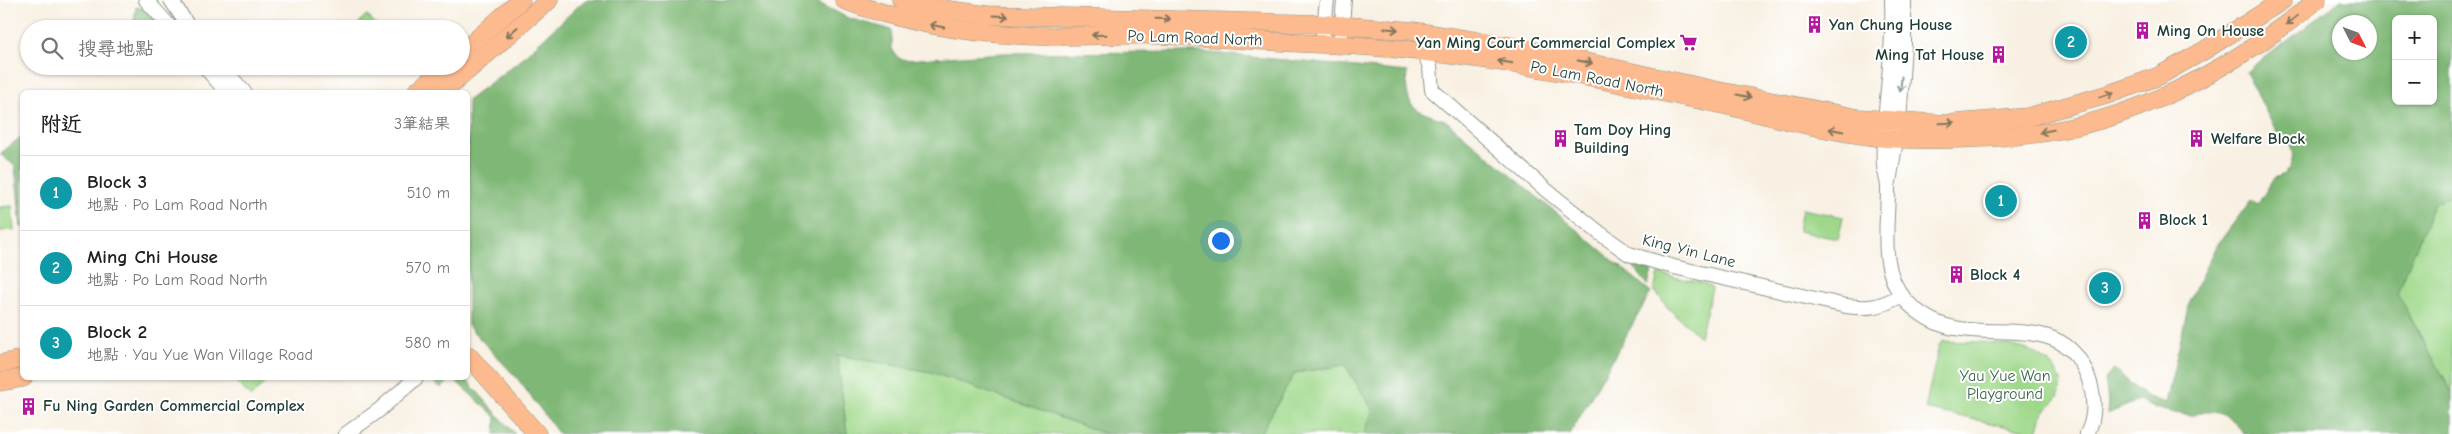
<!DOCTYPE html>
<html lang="zh-TW">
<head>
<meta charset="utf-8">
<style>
	:root { --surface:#fff; --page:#f6f6f6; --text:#202124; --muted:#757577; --line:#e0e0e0; --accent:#b5179e }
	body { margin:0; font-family:"Comic Neue","LXGW WenKai TC",sans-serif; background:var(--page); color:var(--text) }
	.controls { position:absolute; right:15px; top:15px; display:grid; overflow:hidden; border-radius:8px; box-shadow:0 1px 4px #0004 }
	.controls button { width:45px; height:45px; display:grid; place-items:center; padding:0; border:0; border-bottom:1px solid var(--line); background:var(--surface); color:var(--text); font:25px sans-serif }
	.compass { position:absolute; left:2332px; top:15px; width:45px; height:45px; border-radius:50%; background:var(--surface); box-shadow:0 1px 4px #0004; rotate:132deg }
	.you { position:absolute; left:1220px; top:240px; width:18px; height:18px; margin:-12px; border:4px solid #fff; border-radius:50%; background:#1a73e8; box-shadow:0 0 0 8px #1a73e833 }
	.badge { display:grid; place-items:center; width:32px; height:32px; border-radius:50%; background:var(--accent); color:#fff; font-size:16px; font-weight:700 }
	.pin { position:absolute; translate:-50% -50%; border:2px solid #fff; box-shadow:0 1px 5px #0006 }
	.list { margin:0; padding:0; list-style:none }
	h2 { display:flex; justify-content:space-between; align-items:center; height:65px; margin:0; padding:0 20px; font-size:21px }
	h2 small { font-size:16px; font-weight:400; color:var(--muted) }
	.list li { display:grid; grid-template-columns:32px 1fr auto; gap:15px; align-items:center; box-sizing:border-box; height:75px; padding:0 20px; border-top:1px solid var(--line) }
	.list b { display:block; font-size:19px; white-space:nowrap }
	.list p { margin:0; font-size:16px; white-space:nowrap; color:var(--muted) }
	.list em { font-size:16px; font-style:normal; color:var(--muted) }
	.icon { flex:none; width:28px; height:28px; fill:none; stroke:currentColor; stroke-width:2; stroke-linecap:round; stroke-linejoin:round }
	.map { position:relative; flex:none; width:2452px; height:434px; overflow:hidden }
	.search { position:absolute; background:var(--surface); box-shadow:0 1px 4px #0004; left:20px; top:20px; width:450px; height:55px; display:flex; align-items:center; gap:12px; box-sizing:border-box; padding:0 18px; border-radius:28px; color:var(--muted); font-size:19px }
	.panel { position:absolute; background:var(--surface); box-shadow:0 1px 4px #0004; left:20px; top:90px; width:450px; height:290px; border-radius:8px }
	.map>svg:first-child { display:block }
	.green { fill:#9fd88a; stroke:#5f8a5f }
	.forest { fill:#7fb876; stroke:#4f7a55; fill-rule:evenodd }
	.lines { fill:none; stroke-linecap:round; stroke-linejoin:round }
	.minor-casing { stroke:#8c968b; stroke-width:16 }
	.major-casing { stroke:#8c968b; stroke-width:19 }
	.minor { stroke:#fff; stroke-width:14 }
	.major { stroke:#fcba8e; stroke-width:18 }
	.oneway { stroke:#82755c }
	.oneway2 { stroke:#8f9e9a }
	.labels { text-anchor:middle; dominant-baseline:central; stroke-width:4; stroke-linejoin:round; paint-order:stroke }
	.poi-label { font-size:16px; font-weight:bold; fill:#1f3d34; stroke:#fff; text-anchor:start }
	.street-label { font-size:16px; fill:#1f3d34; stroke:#fff }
	.park-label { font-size:16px; fill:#3f644a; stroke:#fff }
</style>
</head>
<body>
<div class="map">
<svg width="2452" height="434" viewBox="0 0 2452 434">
	<rect width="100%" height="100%" fill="#fff"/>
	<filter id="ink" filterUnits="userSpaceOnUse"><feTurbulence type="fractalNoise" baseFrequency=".02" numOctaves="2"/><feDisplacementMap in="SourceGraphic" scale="10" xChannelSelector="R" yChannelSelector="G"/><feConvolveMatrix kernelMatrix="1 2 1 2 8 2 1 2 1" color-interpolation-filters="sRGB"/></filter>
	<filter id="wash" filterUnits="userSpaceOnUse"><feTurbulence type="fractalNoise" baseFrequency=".0096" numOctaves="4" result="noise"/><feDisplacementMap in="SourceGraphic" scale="20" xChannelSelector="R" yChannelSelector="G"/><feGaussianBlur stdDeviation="1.12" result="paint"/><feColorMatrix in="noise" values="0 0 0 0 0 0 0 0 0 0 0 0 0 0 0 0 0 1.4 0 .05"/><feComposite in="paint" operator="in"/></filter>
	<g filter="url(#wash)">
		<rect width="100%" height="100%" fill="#f8f0e2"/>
		<g class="green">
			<path d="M366,15L382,29H354Z"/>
			<path d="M2452,194V392L2397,294L2433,205Z"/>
			<path d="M12,206L14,230L0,231V207Z"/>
			<path d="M1802,209L1843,217L1838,239L1798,231Z"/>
			<path d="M1658,274L1703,283L1712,288L1700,337L1669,309L1654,290Z"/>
			<path d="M1943,341C1977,343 2026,338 2052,366C2056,370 2059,377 2062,382L2058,397L2042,414L2037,433L1925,409L1939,345Z"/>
			<path d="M837,355L931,372L1106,434H847Z"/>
			<path d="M1345,365L1373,410L1364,434H1260L1295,373Z"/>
			<path d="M232,378H265L267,380L251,397Z"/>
		</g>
		<g class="forest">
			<path d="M585,0H813L848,18L892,30V49L898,58L906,60L1004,53L1201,52L1407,72C1404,107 1414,111 1445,120L1651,292L1570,434H1364L1373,410L1345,365L1295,373L1260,434H1106L931,372L837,355L847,434H559L518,379L468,326V100L519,61Z"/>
			<path d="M2341,0H2452V194L2433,205L2397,294L2452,392V434H2243C2235,419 2220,407 2201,412C2197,413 2195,416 2191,415C2173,414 2153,408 2138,401L2107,414L2108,401L2105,379L2114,369L2145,396L2166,403L2190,299L2215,248L2251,200L2258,204L2274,178C2291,174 2296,159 2290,144L2280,139L2246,72ZM2396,19H2433V101H2396ZM2370,22V52H2340V22Z"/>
			<path d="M136,7L147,9L166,29H133Z"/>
			<path d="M22,136V227H21L15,166L0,154Z"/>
			<path d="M1632,265L1652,271L1648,285Z"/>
			<path d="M434,378H465L515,434H495L496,417L452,378L441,388L434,382Z"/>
		</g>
	</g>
	<g filter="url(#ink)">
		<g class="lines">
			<defs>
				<g id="minor">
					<path d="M146,0L172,29"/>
					<path d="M171,0L190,29"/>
					<path d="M1892,0C1894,46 1887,90 1884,136C1884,145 1883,156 1884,166C1885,174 1888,181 1888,188C1888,226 1878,270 1906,301C1919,314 1936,325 1955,328C2006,338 2070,315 2090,383C2095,400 2095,418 2087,434"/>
					<path d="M1341,36L1344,0"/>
					<path d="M1322,44L1327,0"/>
					<path d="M1424,51L1430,67L1432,90L1546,190L1601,234L1629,254L1674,267L1846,306C1871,309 1880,307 1902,295"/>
					<path d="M204,66L227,92"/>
					<path d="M221,66L244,92"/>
					<path d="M1889,182L1899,122L1904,44V0"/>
					<path d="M346,434L378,411L416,378"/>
				</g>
				<g id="major">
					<path d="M844,0C907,24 971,34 1038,36C1079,37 1120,34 1160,35C1214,37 1267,42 1321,44C1356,45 1392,48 1427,52C1529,63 1628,85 1728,106C1779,118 1832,133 1885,138C1928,141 1972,139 2015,136C2127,127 2231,70 2317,0"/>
					<path d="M901,0L935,8L987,15L1324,24L1413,31L1521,48L1719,91L1858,118L1946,124L2028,117L2106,95L2157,77L2205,50L2283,0"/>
					<path d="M461,53L521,0"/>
					<path d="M416,92L446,66"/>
					<path d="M443,92L549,0"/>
					<path d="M468,355L537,434"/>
					<path d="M0,364L22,359"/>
					<path d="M0,382L23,378"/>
				</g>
			</defs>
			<use href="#minor" class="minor-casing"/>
			<use href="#major" class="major-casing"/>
			<use href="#minor" class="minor"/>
			<use href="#major" class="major"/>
		</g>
		<defs><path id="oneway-shaft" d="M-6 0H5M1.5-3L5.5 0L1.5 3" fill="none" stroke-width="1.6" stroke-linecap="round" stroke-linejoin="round" transform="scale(1.25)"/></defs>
		<g class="oneway">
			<use href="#oneway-shaft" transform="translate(1001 16) rotate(3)"/>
			<use href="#oneway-shaft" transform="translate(1163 19) rotate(1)"/>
			<use href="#oneway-shaft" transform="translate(2292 20) rotate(142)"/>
			<use href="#oneway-shaft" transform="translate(937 26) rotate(-168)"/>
			<use href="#oneway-shaft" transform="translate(1391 29) rotate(5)"/>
			<use href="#oneway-shaft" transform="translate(512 32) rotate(139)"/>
			<use href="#oneway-shaft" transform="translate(1099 35) rotate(179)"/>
			<use href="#oneway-shaft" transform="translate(1505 62) rotate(-171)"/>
			<use href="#oneway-shaft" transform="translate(1585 62) rotate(12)"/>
			<use href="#oneway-shaft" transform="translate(2106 95) rotate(-18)"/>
			<use href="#oneway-shaft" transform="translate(1744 96) rotate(11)"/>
			<use href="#oneway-shaft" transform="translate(1947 123) rotate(-2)"/>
			<use href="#oneway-shaft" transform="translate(1836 130) rotate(-169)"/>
			<use href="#oneway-shaft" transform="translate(2047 131) rotate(169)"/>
		</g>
		<use class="oneway2" href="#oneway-shaft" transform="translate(1901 84) rotate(94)"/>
	</g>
	<defs>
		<symbol id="building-bare" viewBox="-9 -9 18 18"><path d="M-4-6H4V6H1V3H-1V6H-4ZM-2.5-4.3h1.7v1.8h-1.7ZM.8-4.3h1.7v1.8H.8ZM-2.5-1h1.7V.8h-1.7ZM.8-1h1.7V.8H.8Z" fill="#b5179e" stroke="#fff" stroke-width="2.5" paint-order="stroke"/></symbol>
		<symbol id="supermarket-bare" viewBox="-9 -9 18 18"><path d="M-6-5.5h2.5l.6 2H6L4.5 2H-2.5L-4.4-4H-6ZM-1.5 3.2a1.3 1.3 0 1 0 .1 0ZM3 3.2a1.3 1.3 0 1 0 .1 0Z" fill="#b5179e" stroke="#fff" stroke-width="2.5" paint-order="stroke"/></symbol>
	</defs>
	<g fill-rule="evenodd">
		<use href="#building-bare" x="1802" y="12" width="25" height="25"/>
		<use href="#building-bare" x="2130" y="18" width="25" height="25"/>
		<use href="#supermarket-bare" x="1676" y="30" width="25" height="25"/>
		<use href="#building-bare" x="1986" y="42" width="25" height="25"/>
		<use href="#building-bare" x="1548" y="126" width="25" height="25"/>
		<use href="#building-bare" x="2184" y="126" width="25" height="25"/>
		<use href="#building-bare" x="2132" y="208" width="25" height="25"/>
		<use href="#building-bare" x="1944" y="262" width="25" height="25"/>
		<use href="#building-bare" x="16" y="394" width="25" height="25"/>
	</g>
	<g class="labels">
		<g class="poi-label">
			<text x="1829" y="25">Yan Chung House</text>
			<text x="2157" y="31">Ming On House</text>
			<text x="1675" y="43" text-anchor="end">Yan Ming Court Commercial Complex</text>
			<text x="1984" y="55" text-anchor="end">Ming Tat House</text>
			<text x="1574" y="130">Tam Doy Hing<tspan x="1574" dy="18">Building</tspan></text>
			<text x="2211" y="139">Welfare Block</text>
			<text x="2159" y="220">Block 1</text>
			<text x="1970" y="275">Block 4</text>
			<text x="43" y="406">Fu Ning Garden Commercial Complex</text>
		</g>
		<g class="street-label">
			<text transform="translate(1195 38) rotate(2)">Po Lam Road North</text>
			<text transform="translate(1597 79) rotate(11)">Po Lam Road North</text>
			<text transform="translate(1689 251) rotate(14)">King Yin Lane</text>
		</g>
		<g class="park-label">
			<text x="2005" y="376">Yau Yue Wan<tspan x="2005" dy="18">Playground</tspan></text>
		</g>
	</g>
</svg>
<div class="controls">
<button>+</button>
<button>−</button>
</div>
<svg class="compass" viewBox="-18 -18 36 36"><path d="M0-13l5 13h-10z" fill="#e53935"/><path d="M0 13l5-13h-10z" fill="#757577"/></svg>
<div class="you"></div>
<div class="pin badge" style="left:2001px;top:201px;background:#0f9aa8">1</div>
<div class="pin badge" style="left:2071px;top:42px;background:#0f9aa8">2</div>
<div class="pin badge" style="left:2105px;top:288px;background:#0f9aa8">3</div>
<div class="search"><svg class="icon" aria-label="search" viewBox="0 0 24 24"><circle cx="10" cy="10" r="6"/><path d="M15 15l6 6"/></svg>搜尋地點</div>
<section class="panel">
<h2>附近<small>3筆結果</small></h2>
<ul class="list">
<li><span class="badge" style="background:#0f9aa8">1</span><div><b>Block 3</b><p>地點 · Po Lam Road North</p></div><em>510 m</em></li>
<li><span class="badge" style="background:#0f9aa8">2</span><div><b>Ming Chi House</b><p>地點 · Po Lam Road North</p></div><em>570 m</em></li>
<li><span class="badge" style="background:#0f9aa8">3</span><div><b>Block 2</b><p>地點 · Yau Yue Wan Village Road</p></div><em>580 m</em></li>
</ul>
</section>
</div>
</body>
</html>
